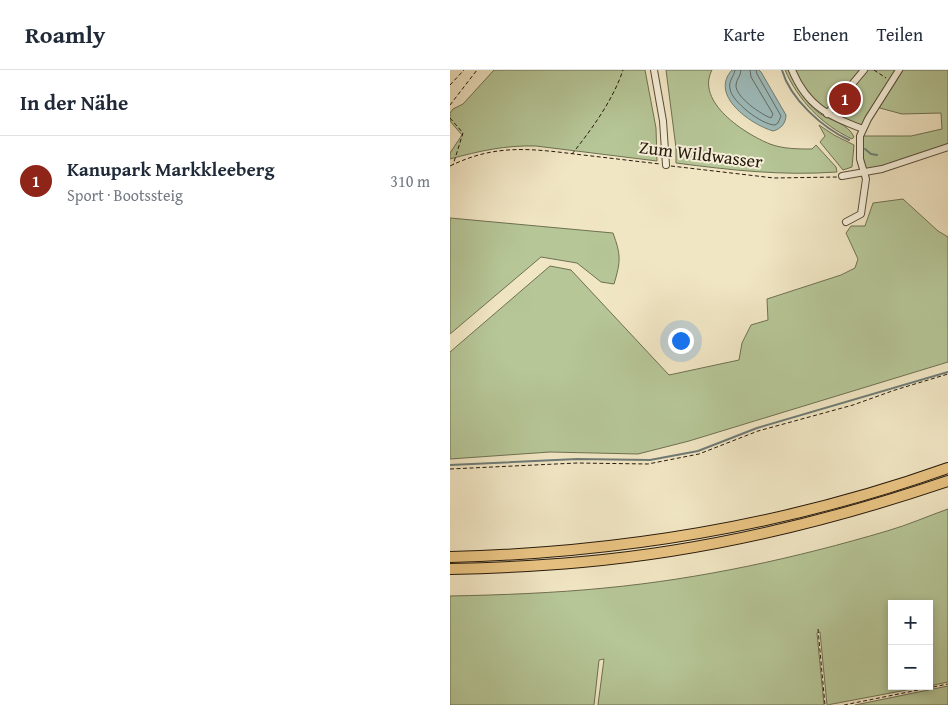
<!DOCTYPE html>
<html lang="de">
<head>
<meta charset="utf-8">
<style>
	:root { --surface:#fff; --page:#f2f2f3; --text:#1f2937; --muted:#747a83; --line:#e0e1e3; --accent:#8f2418 }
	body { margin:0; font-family:"Gentium Book Plus",serif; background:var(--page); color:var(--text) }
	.controls { position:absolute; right:15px; bottom:15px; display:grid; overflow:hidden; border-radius:0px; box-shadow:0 2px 8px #0003 }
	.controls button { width:45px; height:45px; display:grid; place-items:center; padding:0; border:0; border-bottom:1px solid var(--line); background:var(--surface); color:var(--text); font:25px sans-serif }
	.you { position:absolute; left:230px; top:270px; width:18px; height:18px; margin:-12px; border:4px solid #fff; border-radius:50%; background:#1a73e8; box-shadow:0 0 0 8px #1a73e833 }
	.badge { display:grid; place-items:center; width:32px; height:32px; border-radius:50%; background:var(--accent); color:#fff; font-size:16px; font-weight:700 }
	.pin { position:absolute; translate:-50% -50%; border:2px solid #fff; box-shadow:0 1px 5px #0006 }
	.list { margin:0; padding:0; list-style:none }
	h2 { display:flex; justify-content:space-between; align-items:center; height:65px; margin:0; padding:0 20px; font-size:21px }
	h2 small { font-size:16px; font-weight:400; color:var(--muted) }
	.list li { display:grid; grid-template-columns:32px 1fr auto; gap:15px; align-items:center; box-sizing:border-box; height:90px; padding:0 20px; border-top:1px solid var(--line) }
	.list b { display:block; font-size:19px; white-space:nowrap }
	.list p { margin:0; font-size:16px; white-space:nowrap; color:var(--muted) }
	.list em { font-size:16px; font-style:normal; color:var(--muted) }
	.map { position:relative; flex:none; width:498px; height:635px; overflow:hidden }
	header { display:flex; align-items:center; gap:30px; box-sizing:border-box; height:70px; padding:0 25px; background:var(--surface); border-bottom:1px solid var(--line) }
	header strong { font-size:24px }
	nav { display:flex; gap:28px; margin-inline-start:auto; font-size:18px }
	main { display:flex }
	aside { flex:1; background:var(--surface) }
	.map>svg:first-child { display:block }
	.green { fill:#b6c697; stroke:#6e7052 }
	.water { fill:#9ebdbd; stroke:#6e7b76 }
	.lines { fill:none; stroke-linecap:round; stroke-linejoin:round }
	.shore { stroke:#626b64; stroke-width:1 }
	.stream { stroke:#6e7b76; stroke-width:2 }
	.minor-casing { stroke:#594c3a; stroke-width:8 }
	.highway-casing { stroke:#26190c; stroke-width:12 }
	.path { stroke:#26190c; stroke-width:1; stroke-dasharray:4 2.5; stroke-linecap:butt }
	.minor { stroke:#f6efd9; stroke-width:6 }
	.highway { stroke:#e8c382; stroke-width:10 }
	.labels { text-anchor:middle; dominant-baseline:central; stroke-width:4; stroke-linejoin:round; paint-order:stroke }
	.street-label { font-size:18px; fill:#26190c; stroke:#f6efd9 }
</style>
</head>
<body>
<header>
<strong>Roamly</strong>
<nav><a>Karte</a><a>Ebenen</a><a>Teilen</a></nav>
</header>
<main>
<aside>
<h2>In der Nähe<small></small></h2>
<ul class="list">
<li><span class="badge">1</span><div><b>Kanupark Markkleeberg</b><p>Sport · Bootssteig</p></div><em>310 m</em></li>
</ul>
</aside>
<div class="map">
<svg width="498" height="635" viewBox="0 0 498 635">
	<rect width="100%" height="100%" fill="#f1e6c4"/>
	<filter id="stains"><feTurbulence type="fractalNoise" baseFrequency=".004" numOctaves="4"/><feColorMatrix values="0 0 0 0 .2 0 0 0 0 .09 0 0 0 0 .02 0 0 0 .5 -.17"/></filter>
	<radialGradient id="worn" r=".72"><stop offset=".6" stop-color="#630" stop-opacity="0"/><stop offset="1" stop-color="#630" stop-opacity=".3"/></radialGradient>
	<g class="green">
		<path d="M44,0H195L206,58L207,91L86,76C56,75 29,81 0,89V83L12,65L0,51V43L3,39L13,34Z"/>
		<path d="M216,0H262C245,32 295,64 320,74C333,79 348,79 362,79L366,75L386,97L387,102C332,106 280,100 226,93V78Z"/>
		<path d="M335,0H339C345,16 355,32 369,43C380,51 398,53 404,67L402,69C372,55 348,30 335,0Z"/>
		<path d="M342,0H498V77L414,102L410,66H461L492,59L491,43L452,44L426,37L413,59L367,37Z"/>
		<path d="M369,55L384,65L404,75L402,97L393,100L370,72L375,66Z"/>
		<path d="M453,129L488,161L498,167V292L239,371L188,384L100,382L0,389V282L100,196L121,200L219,305L289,290L292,273L301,255L318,250L317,229L391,205L405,198L408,189L396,163L401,156H415L423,133Z"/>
		<path d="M0,148L163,163C171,185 171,191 164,214L151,212L127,193L91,187L0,264Z"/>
		<path d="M498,439V612L479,616V534H442V616H478L377,635L370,562L367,563L374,635H148L154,589L149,590L144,635H0V526C52,525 104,523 155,518C250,509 346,488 437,461C458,455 478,446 498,439Z"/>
		<path d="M498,616V635H405Z"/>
	</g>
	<path class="water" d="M282,0H309L311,2L336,45C336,53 331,59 323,61C300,54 259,25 282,0Z"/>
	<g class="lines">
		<g class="shore">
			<path d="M285,0C284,7 278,11 280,19C282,32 312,55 325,55L328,53L331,46L307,4L306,0"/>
			<path d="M291,0C291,6 286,10 286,15C285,27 312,45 321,48L323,44L301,7L300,0"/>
		</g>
		<g class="stream">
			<path d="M332,0C340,29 373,58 399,70"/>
			<path d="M415,79L421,84L427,85"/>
			<path d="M0,395L127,389L200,390L248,381L307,358L498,302"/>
		</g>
		<defs>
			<g id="minor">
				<path d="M204,0L213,51L216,95"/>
				<path d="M342,0C357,36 378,46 413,59"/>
				<path d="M377,44L414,0"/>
				<path d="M392,106L432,99L498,77"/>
				<path d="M396,152L411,144L416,109L410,89V66L418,49L449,0"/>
			</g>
			<g id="highway">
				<path d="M0,487C169,483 338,455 498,398"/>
				<path d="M0,499C44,498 89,496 132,492C257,481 380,451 498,411"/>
			</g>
		</defs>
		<use href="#minor" class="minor-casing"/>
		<use href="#highway" class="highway-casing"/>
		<g class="path">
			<path d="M424,0L436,8"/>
			<path d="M0,15L14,0"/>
			<path d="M0,35L27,0"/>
			<path d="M0,48L13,63L3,95"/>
			<path d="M122,84C142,59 163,30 173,0"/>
			<path d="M0,96C47,73 83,79 133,85C159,88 184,91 210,94"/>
			<path d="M221,96L324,108L387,107"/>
			<path d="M0,399L127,393L198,394L249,384L308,361L403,335L445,320L498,304"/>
			<path d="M368,559L375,635"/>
			<path d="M394,635L498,614"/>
		</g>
		<use href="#minor" class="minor"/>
		<use href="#highway" class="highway"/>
	</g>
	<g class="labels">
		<g class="street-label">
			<text transform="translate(251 84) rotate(7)">Zum Wildwasser</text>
		</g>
	</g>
	<rect width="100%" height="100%" filter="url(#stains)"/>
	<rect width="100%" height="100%" fill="url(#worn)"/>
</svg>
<div class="controls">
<button>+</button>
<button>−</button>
</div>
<div class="you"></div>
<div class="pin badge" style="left:395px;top:29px">1</div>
</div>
</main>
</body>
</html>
